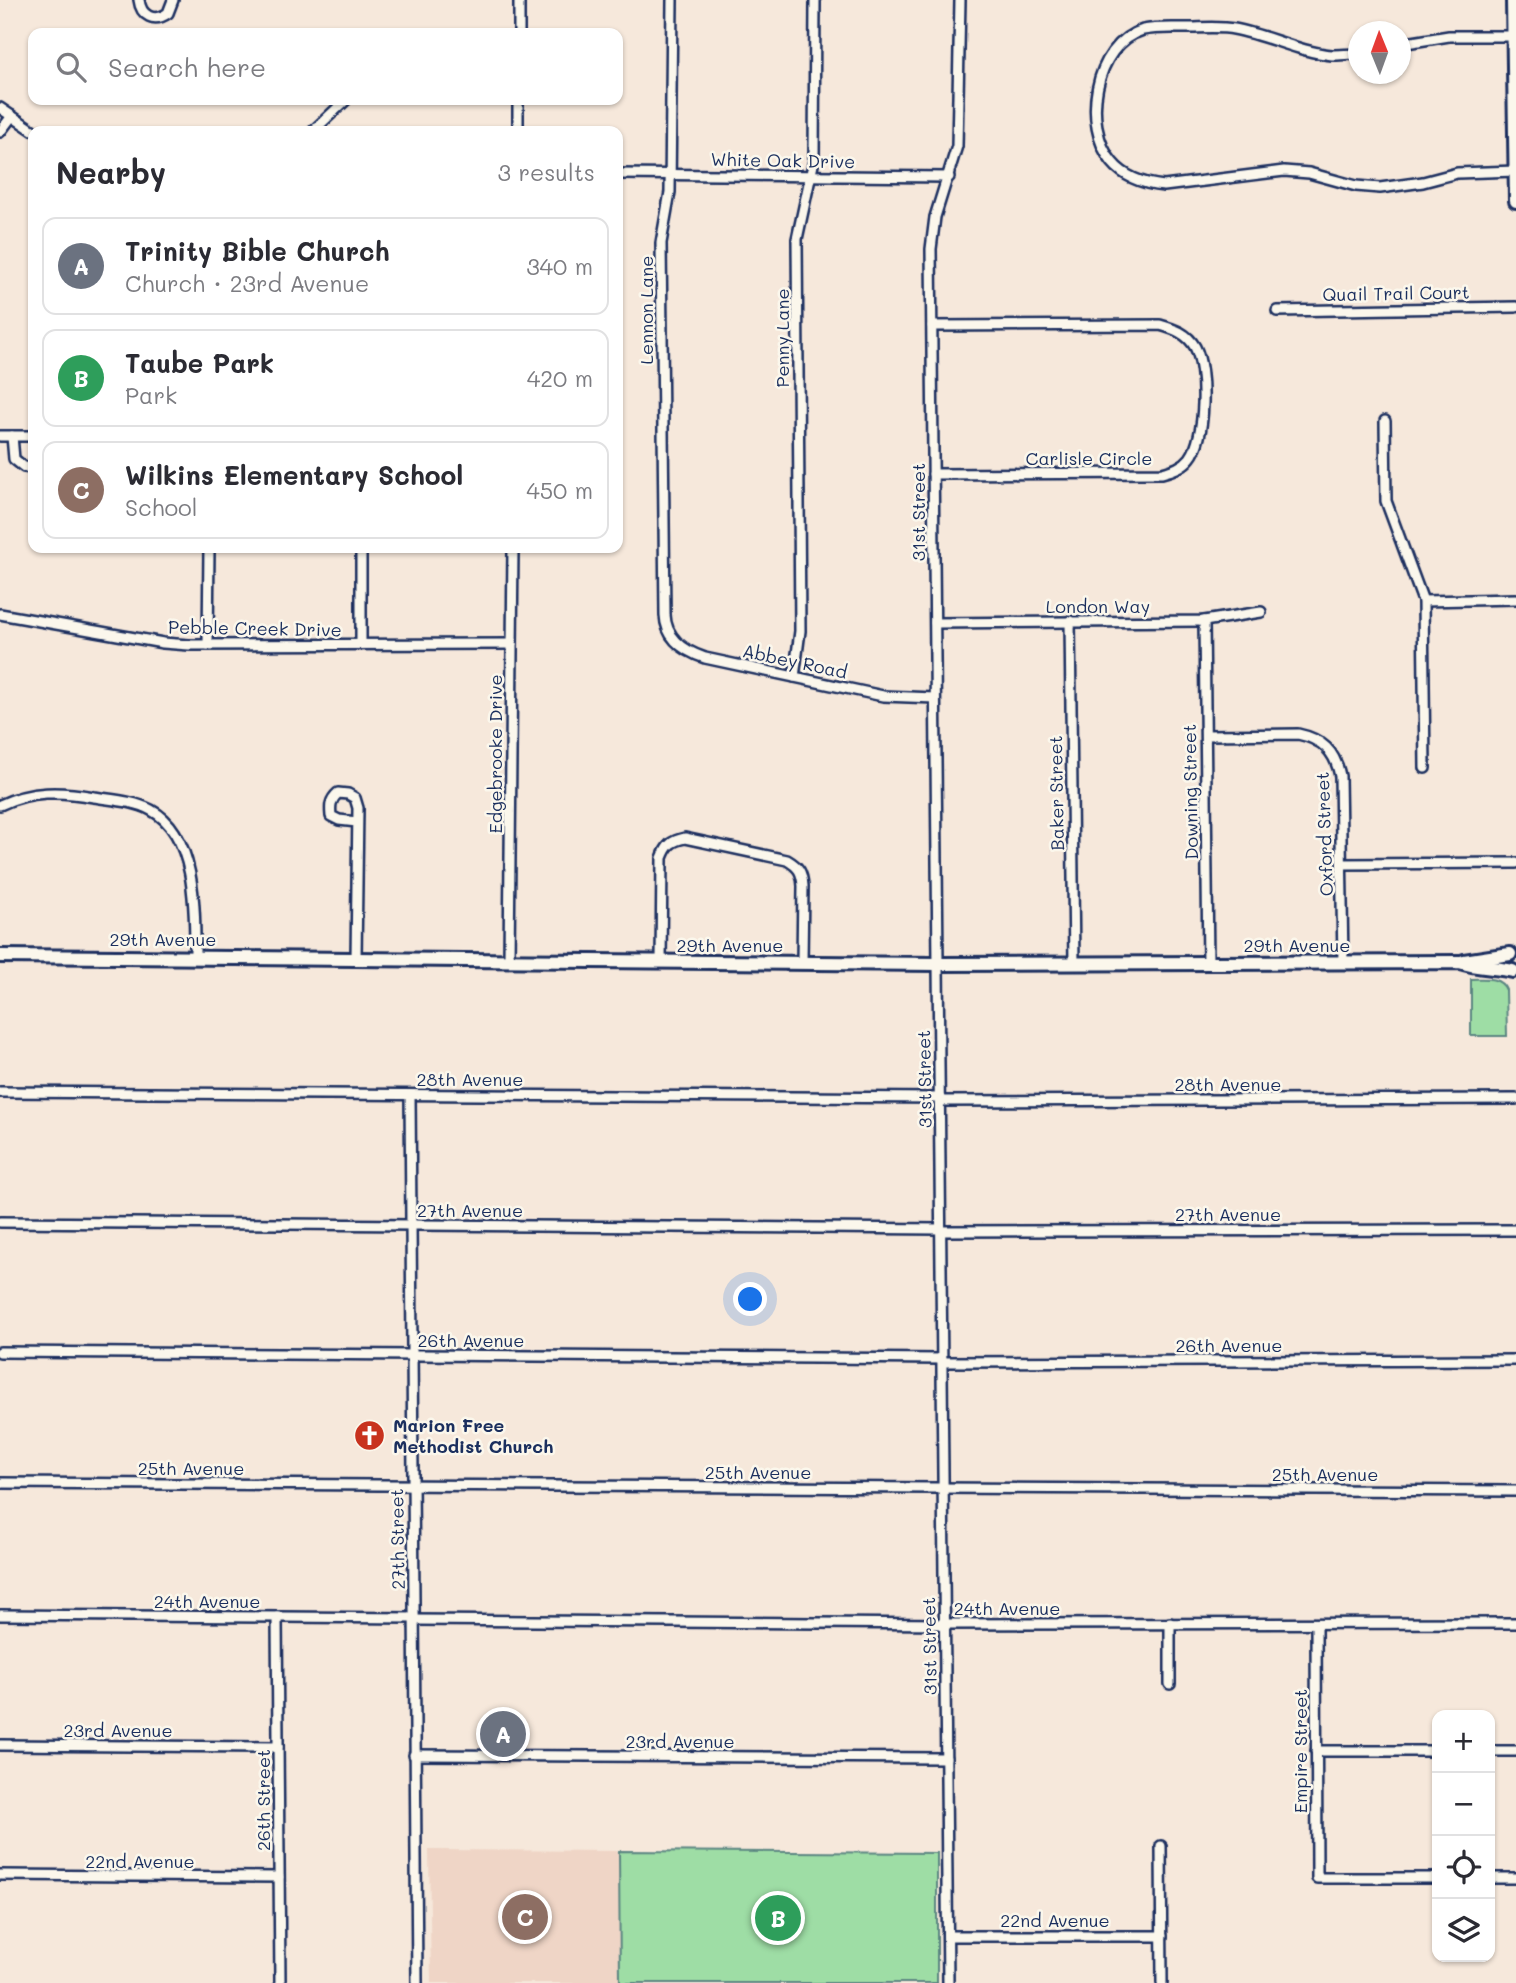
<!DOCTYPE html>
<html lang="en">
<head>
<meta charset="utf-8">
<style>
	:root { --surface:#fff; --page:#f2f2f3; --text:#2b2b33; --muted:#7c7c81; --line:#e1e1e2; --accent:#2563eb }
	body { margin:0; font-family:Mali,sans-serif; background:var(--page); color:var(--text) }
	.controls { position:absolute; right:21px; bottom:21px; display:grid; overflow:hidden; border-radius:14px; box-shadow:0 2px 5px #0004 }
	.controls button { width:63px; height:63px; display:grid; place-items:center; padding:0; border:0; border-bottom:2px solid var(--line); background:var(--surface); color:var(--text); font:35px sans-serif }
	.compass { position:absolute; left:1348px; top:21px; width:63px; height:63px; border-radius:50%; background:var(--surface); box-shadow:0 2px 5px #0004; rotate:359deg }
	.you { position:absolute; left:751px; top:1300px; width:24px; height:24px; margin:-18px; border:5px solid #fff; border-radius:50%; background:#1a73e8; box-shadow:0 0 0 10px #1a73e833 }
	.badge { display:grid; place-items:center; width:46px; height:46px; border-radius:50%; background:var(--accent); color:#fff; font-size:23px; font-weight:700 }
	.pin { position:absolute; translate:-50% -50%; border:4px solid #fff; box-shadow:0 2px 7px #0006 }
	.list { margin:0; padding:0; list-style:none }
	h2 { display:flex; justify-content:space-between; align-items:center; height:91px; margin:0; padding:0 28px; font-size:30px }
	h2 small { font-size:23px; font-weight:400; color:var(--muted) }
	.list li { display:grid; grid-template-columns:46px 1fr auto; gap:21px; align-items:center; box-sizing:border-box; height:98px; margin:0 14px 14px; padding:0 14px; border:2px solid var(--line); border-radius:14px }
	.list b { display:block; font-size:26px; white-space:nowrap }
	.list p { margin:0; font-size:23px; white-space:nowrap; color:var(--muted) }
	.list em { font-size:23px; font-style:normal; color:var(--muted) }
	.icon { flex:none; width:38px; height:38px; fill:none; stroke:currentColor; stroke-width:2; stroke-linecap:round; stroke-linejoin:round }
	.map { position:relative; flex:none; width:1516px; height:1983px; overflow:hidden }
	.search { position:absolute; background:var(--surface); box-shadow:0 2px 5px #0004; left:28px; top:28px; width:595px; height:77px; display:flex; align-items:center; gap:18px; box-sizing:border-box; padding:0 24px; border-radius:14px; color:var(--muted); font-size:26px }
	.panel { position:absolute; background:var(--surface); box-shadow:0 2px 5px #0004; left:28px; top:126px; width:595px; height:427px; border-radius:14px }
	.map>svg:first-child { display:block }
	.built { fill:#efd5c6 }
	.green { fill:#9edda5; stroke:#5c8682; stroke-width:2 }
	.lines { fill:none; stroke-linecap:round; stroke-linejoin:round }
	.street-casing { stroke:#1b2f5e; stroke-width:14 }
	.secondary-casing { stroke:#1b2f5e; stroke-width:18 }
	.street { stroke:#fbf7ec; stroke-width:9 }
	.secondary { stroke:#fbf7ec; stroke-width:12 }
	.labels { text-anchor:middle; dominant-baseline:central; stroke-width:5; stroke-linejoin:round; paint-order:stroke }
	.street-label { font-size:18px; fill:#1b2f5e; stroke:#fbf7ec }
	.poi-label { font-size:18px; font-weight:bold; fill:#1b2f5e; stroke:#fbf7ec; text-anchor:start }
</style>
</head>
<body>
<div class="map">
<svg width="1516" height="1983" viewBox="0 0 1516 1983">
	<rect width="100%" height="100%" fill="#f6e8db"/>
	<filter id="ink" filterUnits="userSpaceOnUse"><feTurbulence type="fractalNoise" baseFrequency=".0143" numOctaves="2"/><feDisplacementMap in="SourceGraphic" scale="14" xChannelSelector="R" yChannelSelector="G"/><feConvolveMatrix kernelMatrix="1 2 1 2 8 2 1 2 1" color-interpolation-filters="sRGB"/></filter>
	<g filter="url(#ink)">
		<path class="built" d="M429,1850L619,1851L620,1983H431Z"/>
		<g class="green">
			<path d="M1471,979C1484,979 1500,976 1506,990L1507,1036H1471Z"/>
			<path d="M619,1851L937,1853V1983H620Z"/>
		</g>
		<g class="lines">
			<defs>
				<g id="street">
					<path d="M139,0C141,16 154,23 168,13L173,0"/>
					<path d="M672,0L670,192L661,243L665,615C666,639 684,651 705,658L883,696L935,698"/>
					<path d="M519,33V0"/>
					<path d="M1400,44L1449,36H1516"/>
					<path d="M1358,54C1350,54 1340,55 1332,55C1299,52 1267,35 1234,29C1219,26 1201,28 1186,28C1172,28 1156,27 1143,30C1093,45 1082,126 1112,162C1125,178 1144,184 1164,186L1284,171L1309,173L1356,186L1380,188L1423,182L1457,173L1516,171"/>
					<path d="M0,108L34,131"/>
					<path d="M313,131L346,100"/>
					<path d="M518,131V100"/>
					<path d="M0,132L12,116"/>
					<path d="M618,174L949,177"/>
					<path d="M1277,311L1516,307"/>
					<path d="M932,326L1160,325C1174,329 1187,333 1195,347C1207,369 1206,438 1190,458C1183,467 1173,470 1162,473L933,474"/>
					<path d="M1385,421L1386,501L1423,601L1425,768"/>
					<path d="M0,436H33"/>
					<path d="M12,436L14,459L24,467L33,468"/>
					<path d="M1423,601L1516,599"/>
					<path d="M0,614L163,643L189,645L512,644"/>
					<path d="M1070,621L1074,964"/>
					<path d="M1204,621L1208,963"/>
					<path d="M935,623L1204,621L1261,612"/>
					<path d="M361,644V548"/>
					<path d="M208,645L209,548"/>
					<path d="M794,677L800,631L797,239L814,160L815,0"/>
					<path d="M1206,735L1298,734C1322,739 1335,751 1340,776L1343,963"/>
					<path d="M0,805C31,790 61,791 94,797C113,800 134,801 151,810C197,834 195,913 195,957"/>
					<path d="M1342,864L1516,863"/>
					<path d="M356,958L358,808L355,798L348,794L338,793C330,800 330,806 331,816L339,820L357,822"/>
					<path d="M509,960L513,548"/>
					<path d="M661,962L662,858C667,845 671,841 685,838L787,860C799,867 802,872 803,886L802,962"/>
					<path d="M0,1092L940,1098"/>
					<path d="M410,1095L417,1983"/>
					<path d="M940,1101L1516,1099"/>
					<path d="M0,1222L941,1229"/>
					<path d="M941,1231L1516,1230"/>
					<path d="M0,1352L942,1359"/>
					<path d="M942,1362L1516,1360"/>
					<path d="M0,1483L1516,1491"/>
					<path d="M0,1615L414,1618"/>
					<path d="M277,1617L280,1983"/>
					<path d="M414,1620L945,1624L1516,1623"/>
					<path d="M1170,1623V1684"/>
					<path d="M1316,1624L1317,1878H1437"/>
					<path d="M0,1745L278,1747"/>
					<path d="M1316,1751H1437"/>
					<path d="M1490,1751H1516"/>
					<path d="M414,1755L946,1758"/>
					<path d="M1161,1846L1162,1983"/>
					<path d="M0,1875L279,1877"/>
					<path d="M1490,1878H1516"/>
					<path d="M948,1936H1162"/>
					<path d="M948,1983L931,249L935,217L957,146L960,0"/>
				</g>
				<g id="secondary">
					<path d="M1513,0L1516,201"/>
					<path d="M0,956L938,964L1460,962C1477,968 1495,967 1513,971"/>
					<path d="M1464,961L1510,954"/>
				</g>
			</defs>
			<use href="#street" class="street-casing"/>
			<use href="#secondary" class="secondary-casing"/>
			<use href="#street" class="street"/>
			<use href="#secondary" class="secondary"/>
		</g>
	</g>
	<defs>
		<symbol id="church-disc" viewBox="-11 -11 22 22"><circle r="9.5" fill="#c8321e" stroke="#fbf7ec"/><path d="M-1.2-6h2.4v3.5h3.3v2.4h-3.3V6h-2.4V-.1h-3.3v-2.4h3.3Z" fill="#fff"/></symbol>
	</defs>
	<g fill-rule="evenodd">
		<use href="#church-disc" x="352" y="1418" width="35" height="35"/>
	</g>
	<g class="labels">
		<g class="street-label">
			<text transform="translate(783 160) rotate(1)">White Oak Drive</text>
			<text transform="translate(1396 293) rotate(-1)">Quail Trail Court</text>
			<text transform="translate(646 310) rotate(-90)">Lennon Lane</text>
			<text transform="translate(782 338) rotate(-90)">Penny Lane</text>
			<text x="1089" y="458">Carlisle Circle</text>
			<text transform="translate(918 512) rotate(-90)">31st Street</text>
			<text x="1098" y="606">London Way</text>
			<text transform="translate(255 628) rotate(1)">Pebble Creek Drive</text>
			<text transform="translate(795 661) rotate(12)">Abbey Road</text>
			<text transform="translate(495 754) rotate(-90)">Edgebrooke Drive</text>
			<text transform="translate(1190 792) rotate(-91)">Downing Street</text>
			<text transform="translate(1056 793) rotate(-91)">Baker Street</text>
			<text transform="translate(1324 834) rotate(-92)">Oxford Street</text>
			<text x="163" y="939">29th Avenue</text>
			<text x="730" y="945">29th Avenue</text>
			<text x="1297" y="945">29th Avenue</text>
			<text x="470" y="1079">28th Avenue</text>
			<text transform="translate(924 1079) rotate(-91)">31st Street</text>
			<text x="1228" y="1084">28th Avenue</text>
			<text x="470" y="1210">27th Avenue</text>
			<text x="1228" y="1214">27th Avenue</text>
			<text x="471" y="1340">26th Avenue</text>
			<text x="1229" y="1345">26th Avenue</text>
			<text x="191" y="1468">25th Avenue</text>
			<text x="758" y="1472">25th Avenue</text>
			<text x="1325" y="1474">25th Avenue</text>
			<text transform="translate(397 1539) rotate(-91)">27th Street</text>
			<text x="207" y="1601">24th Avenue</text>
			<text x="1007" y="1608">24th Avenue</text>
			<text transform="translate(929 1646) rotate(-91)">31st Street</text>
			<text x="118" y="1730">23rd Avenue</text>
			<text x="680" y="1741">23rd Avenue</text>
			<text transform="translate(1300 1751) rotate(-90)">Empire Street</text>
			<text transform="translate(263 1800) rotate(-90)">26th Street</text>
			<text x="140" y="1861">22nd Avenue</text>
			<text x="1055" y="1920">22nd Avenue</text>
		</g>
		<g class="poi-label">
			<text x="393" y="1425">Marion Free<tspan x="393" dy="21">Methodist Church</tspan></text>
		</g>
	</g>
</svg>
<div class="controls">
<button>+</button>
<button>−</button>
<button><svg class="icon" aria-label="locate" viewBox="0 0 24 24"><circle cx="12" cy="12" r="6"/><path d="M12 2v4M12 18v4M2 12h4M18 12h4"/></svg></button>
<button><svg class="icon" aria-label="layers" viewBox="0 0 24 24"><path d="M12 4l9 5-9 5-9-5zM3 14l9 5 9-5"/></svg></button>
</div>
<svg class="compass" viewBox="-18 -18 36 36"><path d="M0-13l5 13h-10z" fill="#e53935"/><path d="M0 13l5-13h-10z" fill="#7c7c81"/></svg>
<div class="you"></div>
<div class="pin badge" style="left:503px;top:1734px;background:#6b7280">A</div>
<div class="pin badge" style="left:778px;top:1918px;background:#2e9e5b">B</div>
<div class="pin badge" style="left:525px;top:1917px;background:#8d6e63">C</div>
<div class="search"><svg class="icon" aria-label="search" viewBox="0 0 24 24"><circle cx="10" cy="10" r="6"/><path d="M15 15l6 6"/></svg>Search here</div>
<section class="panel">
<h2>Nearby<small>3 results</small></h2>
<ul class="list">
<li><span class="badge" style="background:#6b7280">A</span><div><b>Trinity Bible Church</b><p>Church · 23rd Avenue</p></div><em>340 m</em></li>
<li><span class="badge" style="background:#2e9e5b">B</span><div><b>Taube Park</b><p>Park</p></div><em>420 m</em></li>
<li><span class="badge" style="background:#8d6e63">C</span><div><b>Wilkins Elementary School</b><p>School</p></div><em>450 m</em></li>
</ul>
</section>
</div>
</body>
</html>
